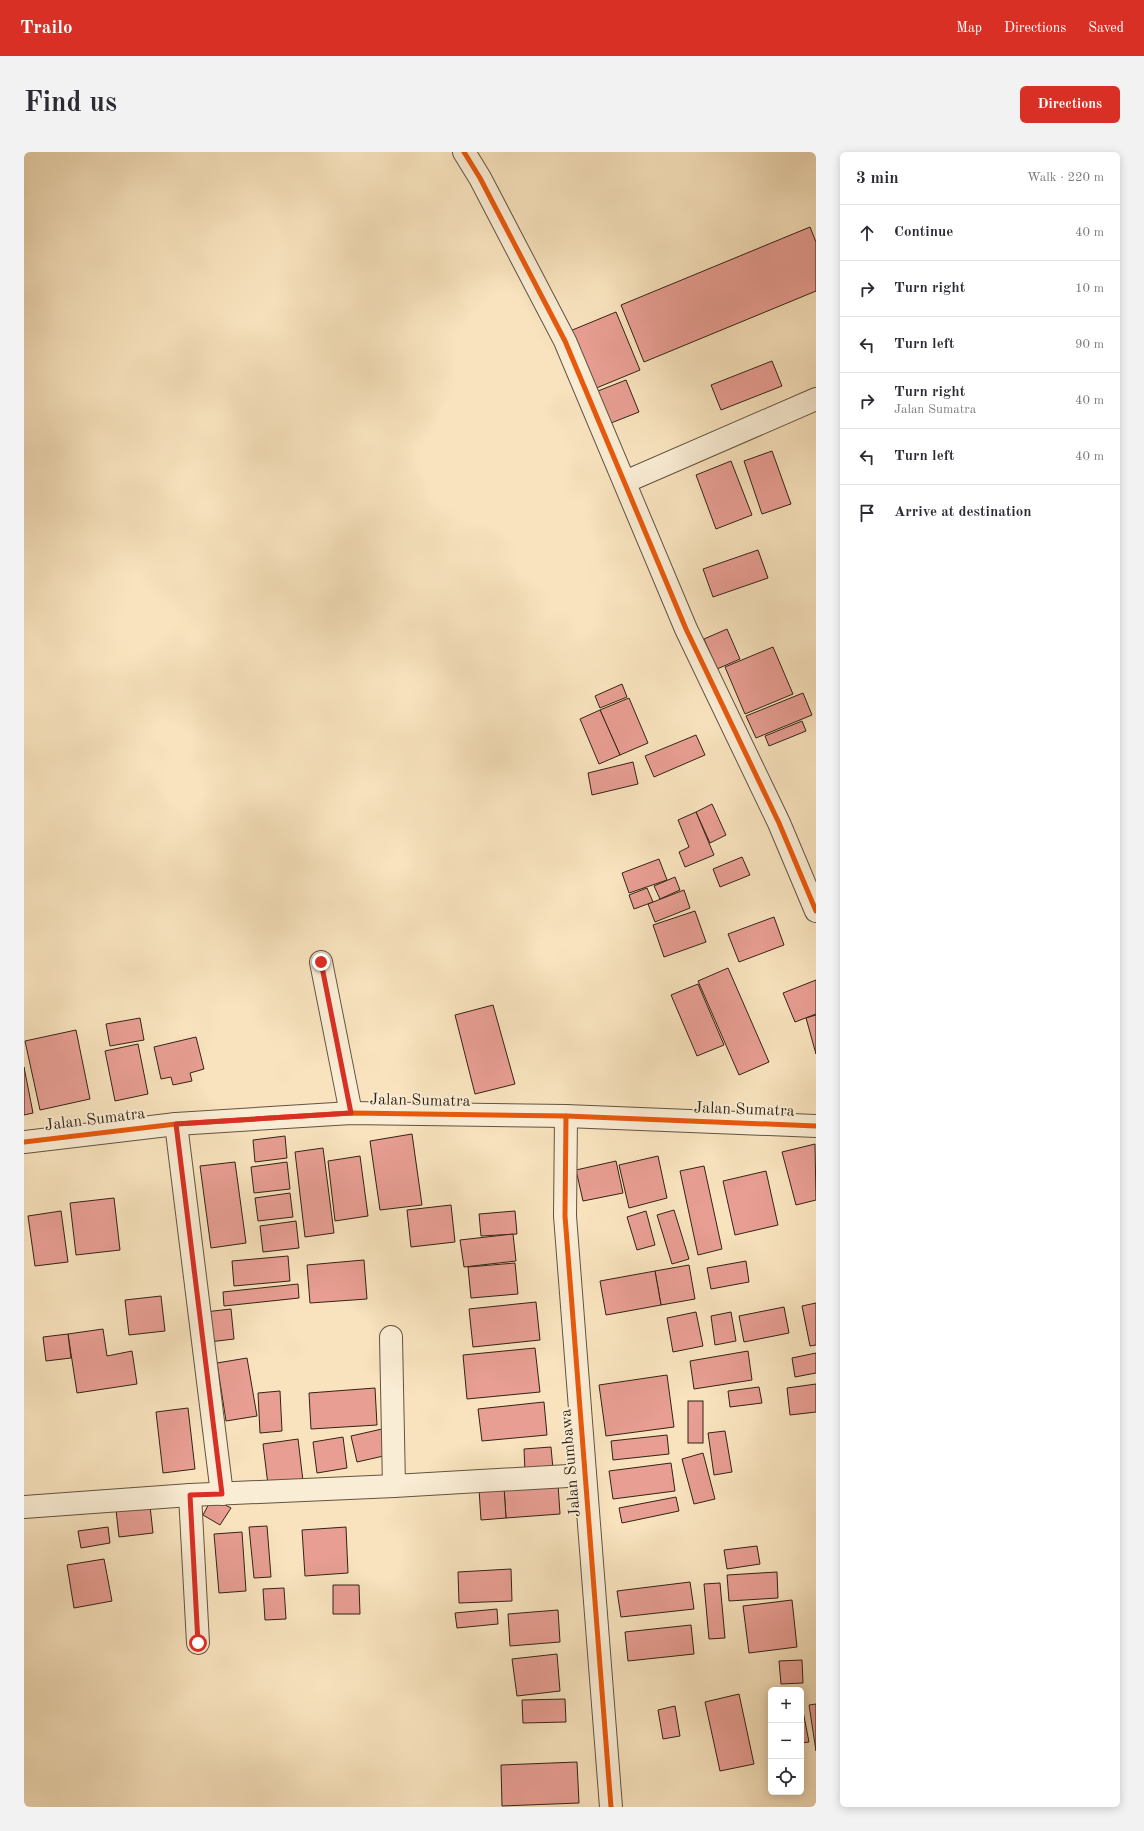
<!DOCTYPE html>
<html lang="en">
<head>
<meta charset="utf-8">
<style>
	:root { --surface:#fff; --page:#f2f2f3; --text:#2b2b33; --muted:#7c7c81; --line:#e1e1e2; --accent:#d93025 }
	body { margin:0; font-family:"Old Standard TT",serif; background:var(--page); color:var(--text) }
	.controls { position:absolute; right:12px; bottom:12px; display:grid; overflow:hidden; border-radius:6px; box-shadow:0 2px 10px #0003 }
	.controls button { width:36px; height:36px; display:grid; place-items:center; padding:0; border:0; border-bottom:1px solid var(--line); background:var(--surface); color:var(--text); font:20px sans-serif }
	.stop { position:absolute; width:12px; height:12px; margin:-9px; border:3px solid #d93025; border-radius:50%; background:#fff }
	.stop.end { background:#d93025; border-color:#fff; box-shadow:0 1px 4px #0008 }
	.list { margin:0; padding:0; list-style:none }
	h2 { display:flex; justify-content:space-between; align-items:center; height:52px; margin:0; padding:0 16px; font-size:17px }
	h2 small { font-size:13px; font-weight:400; color:var(--muted) }
	.list li { display:grid; grid-template-columns:26px 1fr auto; gap:12px; align-items:center; box-sizing:border-box; height:56px; padding:0 16px; border-top:1px solid var(--line) }
	.list b { display:block; font-size:15px; white-space:nowrap }
	.list p { margin:0; font-size:13px; white-space:nowrap; color:var(--muted) }
	.list em { font-size:13px; font-style:normal; color:var(--muted) }
	.icon { flex:none; width:22px; height:22px; fill:none; stroke:currentColor; stroke-width:2; stroke-linecap:round; stroke-linejoin:round }
	.map { position:relative; flex:none; width:792px; height:1655px; overflow:hidden; border-radius:6px }
	header { display:flex; align-items:center; gap:24px; box-sizing:border-box; height:56px; padding:0 20px; background:var(--accent); color:#fff }
	header strong { font-size:19px }
	nav { display:flex; gap:22px; margin-inline-start:auto; font-size:14px }
	.intro { display:flex; align-items:center; justify-content:space-between; box-sizing:border-box; height:96px; padding:0 24px }
	h1 { margin:0; font-size:28px }
	.button { padding:10px 18px; border-radius:6px; background:var(--accent); color:#fff; font-size:14px; font-weight:700 }
	main { display:flex; gap:24px; padding:0 24px }
	aside { flex:1; background:var(--surface); border-radius:6px; box-shadow:0 2px 10px #0003 }
	.map>svg:first-child { display:block }
	.building { fill:#e89e93; stroke:#332314 }
	.lines { fill:none; stroke-linecap:round; stroke-linejoin:round }
	.minor-casing { stroke:#64533e; stroke-width:24 }
	.minor { stroke:#faedd5; stroke-width:22 }
	.cycleway-casing { stroke:#faedd5; stroke-width:8 }
	.cycleway { stroke:#e8590c; stroke-width:5 }
	.route { stroke:#d93025; stroke-width:5 }
	.labels { text-anchor:middle; dominant-baseline:central; stroke-width:3.5; stroke-linejoin:round; paint-order:stroke }
	.street-label { font-size:16px; fill:#332314; stroke:#faedd5 }
</style>
</head>
<body>
<header>
<strong>Trailo</strong>
<nav><a>Map</a><a>Directions</a><a>Saved</a></nav>
</header>
<div class="intro"><h1>Find us</h1><a class="button">Directions</a></div>
<main>
<div class="map">
<svg width="792" height="1655" viewBox="0 0 792 1655">
	<rect width="100%" height="100%" fill="#f8e3be"/>
	<filter id="stains"><feTurbulence type="fractalNoise" baseFrequency=".005" numOctaves="4"/><feColorMatrix values="0 0 0 0 .2 0 0 0 0 .09 0 0 0 0 .02 0 0 0 .5 -.17"/></filter>
	<radialGradient id="worn" r=".72"><stop offset=".6" stop-color="#630" stop-opacity="0"/><stop offset="1" stop-color="#630" stop-opacity=".3"/></radialGradient>
	<g class="building">
		<path d="M786,75L792,90V139L620,210L597,153Z"/>
		<path d="M592,160L616,218L570,237L546,179Z"/>
		<path d="M748,209L758,234L697,258L687,233Z"/>
		<path d="M602,228L615,260L587,271L574,239Z"/>
		<path d="M748,299L767,352L738,362L720,309Z"/>
		<path d="M707,309L728,363L692,377L672,323Z"/>
		<path d="M734,398L744,426L689,445L679,417Z"/>
		<path d="M703,477L716,507L693,517L680,487Z"/>
		<path d="M749,495L769,542L721,562L701,515Z"/>
		<path d="M598,532L603,545L576,556L571,544Z"/>
		<path d="M779,541L788,563L732,586L722,564Z"/>
		<path d="M605,546L624,591L596,603L576,558Z"/>
		<path d="M576,558L596,603L575,612L556,567Z"/>
		<path d="M778,569L782,579L745,594L741,584Z"/>
		<path d="M672,583L681,603L630,625L621,604Z"/>
		<path d="M609,610L614,632L568,643L564,621Z"/>
		<path d="M688,652L702,683L686,691L672,660Z"/>
		<path d="M672,660L690,703L661,715L655,700L665,695L654,668Z"/>
		<path d="M718,705L726,723L696,735L689,717Z"/>
		<path d="M635,707L643,728L605,741L598,721Z"/>
		<path d="M651,725L656,738L636,747L630,734Z"/>
		<path d="M623,736L629,750L610,757L605,743Z"/>
		<path d="M660,738L666,756L631,770L624,752Z"/>
		<path d="M671,759L682,790L640,805L629,773Z"/>
		<path d="M750,765L760,793L715,810L704,782Z"/>
		<path d="M704,816L745,910L715,923L674,829Z"/>
		<path d="M792,828V862L771,870L759,841Z"/>
		<path d="M674,832L700,893L673,904L647,843Z"/>
		<path d="M469,853L491,932L451,942L431,863Z"/>
		<path d="M792,863V902L782,866Z"/>
		<path d="M116,866L120,888L86,894L82,872Z"/>
		<path d="M52,878L66,947L16,958L1,889Z"/>
		<path d="M172,885L180,917L166,921L168,929L149,933L147,925L137,927L130,895Z"/>
		<path d="M114,892L124,942L91,949L81,899Z"/>
		<path d="M0,915L9,961L0,963Z"/>
		<path d="M388,982L398,1053L356,1058L346,989Z"/>
		<path d="M261,984L263,1006L231,1010L229,988Z"/>
		<path d="M791,992L792,1048L772,1053L758,1000Z"/>
		<path d="M299,996L310,1081L281,1085L271,1000Z"/>
		<path d="M336,1004L344,1064L311,1069L304,1009Z"/>
		<path d="M634,1004L643,1046L605,1056L595,1013Z"/>
		<path d="M592,1009L599,1041L559,1049L552,1018Z"/>
		<path d="M211,1010L222,1091L187,1096L176,1014Z"/>
		<path d="M263,1010L266,1037L230,1041L227,1015Z"/>
		<path d="M680,1014L698,1097L674,1103L656,1019Z"/>
		<path d="M742,1019L754,1073L711,1083L699,1029Z"/>
		<path d="M266,1041L269,1065L234,1069L231,1046Z"/>
		<path d="M90,1046L96,1098L52,1103L46,1051Z"/>
		<path d="M427,1053L431,1090L387,1095L383,1058Z"/>
		<path d="M650,1058L665,1107L648,1112L633,1063Z"/>
		<path d="M37,1059L44,1110L11,1114L4,1064Z"/>
		<path d="M491,1059L493,1082L457,1084L455,1062Z"/>
		<path d="M622,1059L631,1093L613,1098L603,1065Z"/>
		<path d="M272,1069L275,1096L239,1100L236,1074Z"/>
		<path d="M489,1082L492,1109L440,1115L436,1088Z"/>
		<path d="M264,1104L266,1129L210,1134L208,1109Z"/>
		<path d="M340,1108L343,1147L286,1151L283,1113Z"/>
		<path d="M722,1109L725,1130L687,1137L683,1116Z"/>
		<path d="M491,1111L494,1142L447,1146L444,1115Z"/>
		<path d="M665,1113L671,1147L637,1153L631,1119Z"/>
		<path d="M631,1119L637,1153L582,1163L576,1129Z"/>
		<path d="M274,1132L275,1146L200,1154L199,1140Z"/>
		<path d="M137,1144L141,1179L105,1183L101,1148Z"/>
		<path d="M512,1150L516,1188L449,1195L445,1157Z"/>
		<path d="M792,1151V1193L786,1194L778,1154Z"/>
		<path d="M760,1155L765,1181L720,1190L715,1164Z"/>
		<path d="M207,1157L210,1187L185,1190L181,1160Z"/>
		<path d="M672,1160L679,1194L649,1200L643,1166Z"/>
		<path d="M707,1160L712,1189L691,1193L687,1164Z"/>
		<path d="M79,1177L83,1204L108,1199L113,1232L53,1241L44,1182Z"/>
		<path d="M44,1182L47,1206L22,1209L19,1185Z"/>
		<path d="M511,1196L516,1240L443,1247L439,1203Z"/>
		<path d="M724,1199L728,1228L670,1237L666,1209Z"/>
		<path d="M792,1201V1221L771,1225L768,1206Z"/>
		<path d="M223,1206L233,1264L202,1269L193,1211Z"/>
		<path d="M643,1223L650,1275L582,1284L575,1233Z"/>
		<path d="M792,1232V1260L766,1263L763,1236Z"/>
		<path d="M735,1235L738,1251L706,1255L704,1239Z"/>
		<path d="M351,1236L353,1273L287,1277L285,1241Z"/>
		<path d="M256,1239L258,1279L236,1281L234,1241Z"/>
		<rect x="664" y="1249" width="15" height="42"/>
		<path d="M520,1250L523,1283L458,1289L454,1257Z"/>
		<path d="M164,1256L171,1317L139,1321L132,1260Z"/>
		<path d="M358,1277L364,1303L333,1310L327,1284Z"/>
		<path d="M701,1279L708,1320L690,1323L684,1281Z"/>
		<path d="M643,1283L645,1302L589,1308L587,1289Z"/>
		<path d="M319,1285L323,1316L293,1321L289,1290Z"/>
		<path d="M274,1287L279,1329L244,1333L239,1292Z"/>
		<path d="M527,1295L529,1317L501,1319L500,1297Z"/>
		<path d="M679,1301L691,1347L670,1352L658,1307Z"/>
		<path d="M647,1311L651,1339L589,1347L585,1319Z"/>
		<path d="M534,1332L536,1362L482,1366L480,1335Z"/>
		<path d="M480,1335L482,1366L457,1368L455,1337Z"/>
		<path d="M652,1345L655,1359L598,1371L595,1356Z"/>
		<path d="M188,1346L207,1356L196,1373L179,1363Z"/>
		<path d="M126,1354L129,1381L95,1385L92,1358Z"/>
		<path d="M243,1374L247,1425L230,1426L225,1375Z"/>
		<path d="M84,1375L86,1391L57,1396L54,1379Z"/>
		<path d="M322,1375L324,1421L281,1424L278,1378Z"/>
		<path d="M218,1380L222,1439L195,1441L190,1382Z"/>
		<path d="M733,1394L736,1412L703,1417L700,1398Z"/>
		<path d="M80,1407L88,1449L50,1456L43,1413Z"/>
		<path d="M487,1417L488,1449L435,1451L434,1420Z"/>
		<path d="M753,1420L754,1446L705,1449L703,1423Z"/>
		<path d="M666,1430L670,1457L597,1465L593,1439Z"/>
		<path d="M696,1431L701,1486L685,1487L680,1432Z"/>
		<path d="M309,1433H335L336,1462H309Z"/>
		<path d="M260,1436L262,1467L241,1468L239,1437Z"/>
		<path d="M768,1448L773,1495L725,1501L719,1454Z"/>
		<path d="M473,1457L474,1472L433,1476L431,1461Z"/>
		<path d="M534,1458L536,1490L486,1494L484,1462Z"/>
		<path d="M667,1473L670,1502L604,1509L601,1480Z"/>
		<path d="M533,1502L536,1539L493,1544L488,1507Z"/>
		<path d="M778,1508L779,1531L757,1532L755,1509Z"/>
		<path d="M715,1542L730,1612L696,1619L681,1550Z"/>
		<path d="M541,1547L542,1570L499,1571L498,1548Z"/>
		<path d="M777,1549L785,1590L777,1591Z"/>
		<path d="M792,1552V1599L785,1553Z"/>
		<path d="M651,1554L656,1584L639,1587L634,1558Z"/>
		<path d="M553,1610L555,1651L478,1654L477,1613Z"/>
	</g>
	<g class="lines">
		<defs>
			<g id="minor">
				<path d="M440,0L456,26L541,189L662,477L755,671L792,759"/>
				<path d="M601,330L792,247"/>
				<path d="M297,810L327,961"/>
				<path d="M542,964L541,1064L587,1655"/>
				<path d="M152,972L198,1342"/>
				<path d="M0,990L152,972L327,961L542,964L792,974"/>
				<path d="M367,1185L370,1334"/>
				<path d="M166,1343L174,1491"/>
				<path d="M0,1355L166,1343L370,1334L561,1323"/>
			</g>
		</defs>
		<use href="#minor" class="minor-casing"/>
		<use href="#minor" class="minor"/>
		<defs>
			<g id="cycleway">
				<path d="M440,0L456,26L541,189L662,477L755,671L792,759"/>
				<path d="M542,964L541,1064L587,1655"/>
				<path d="M0,990L152,972L327,961L542,964L792,974"/>
			</g>
		</defs>
		<use href="#cycleway" class="cycleway-casing"/>
		<use href="#cycleway" class="cycleway"/>
	</g>
	<g class="lines">
		<path class="route" d="M174,1491L166,1343L198,1342L152,972L327,961L297,810"/>
	</g>
	<g class="labels">
		<g class="street-label">
			<text transform="translate(396 949) rotate(1)">Jalan Sumatra</text>
			<text transform="translate(720 958) rotate(2)">Jalan Sumatra</text>
			<text transform="translate(71 968) rotate(-7)">Jalan Sumatra</text>
			<text transform="translate(547 1311) rotate(-95)">Jalan Sumbawa</text>
		</g>
	</g>
	<rect width="100%" height="100%" filter="url(#stains)"/>
	<rect width="100%" height="100%" fill="url(#worn)"/>
</svg>
<div class="controls">
<button>+</button>
<button>−</button>
<button><svg class="icon" aria-label="locate" viewBox="0 0 24 24"><circle cx="12" cy="12" r="6"/><path d="M12 2v4M12 18v4M2 12h4M18 12h4"/></svg></button>
</div>
<div class="stop" style="left:174px;top:1491px"></div>
<div class="stop end" style="left:297px;top:810px"></div>
</div>
<aside>
<h2>3 min<small>Walk · 220 m</small></h2>
<ul class="list">
<li><svg class="icon" aria-label="ahead" viewBox="0 0 24 24"><path d="M12 20V5M6 11l6-6 6 6"/></svg><div><b>Continue</b></div><em>40 m</em></li>
<li><svg class="icon" aria-label="right" viewBox="0 0 24 24"><path d="M7 20v-9h11M14 6l5 5-5 5"/></svg><div><b>Turn right</b></div><em>10 m</em></li>
<li><svg class="icon" aria-label="left" viewBox="0 0 24 24"><path d="M17 20v-9H6M10 6l-5 5 5 5"/></svg><div><b>Turn left</b></div><em>90 m</em></li>
<li><svg class="icon" aria-label="right" viewBox="0 0 24 24"><path d="M7 20v-9h11M14 6l5 5-5 5"/></svg><div><b>Turn right</b><p>Jalan Sumatra</p></div><em>40 m</em></li>
<li><svg class="icon" aria-label="left" viewBox="0 0 24 24"><path d="M17 20v-9H6M10 6l-5 5 5 5"/></svg><div><b>Turn left</b></div><em>40 m</em></li>
<li><svg class="icon" aria-label="arrive" viewBox="0 0 24 24"><path d="M6 21V4h12l-3 4 3 4H6"/></svg><div><b>Arrive at destination</b></div></li>
</ul>
</aside>
</main>
</body>
</html>
